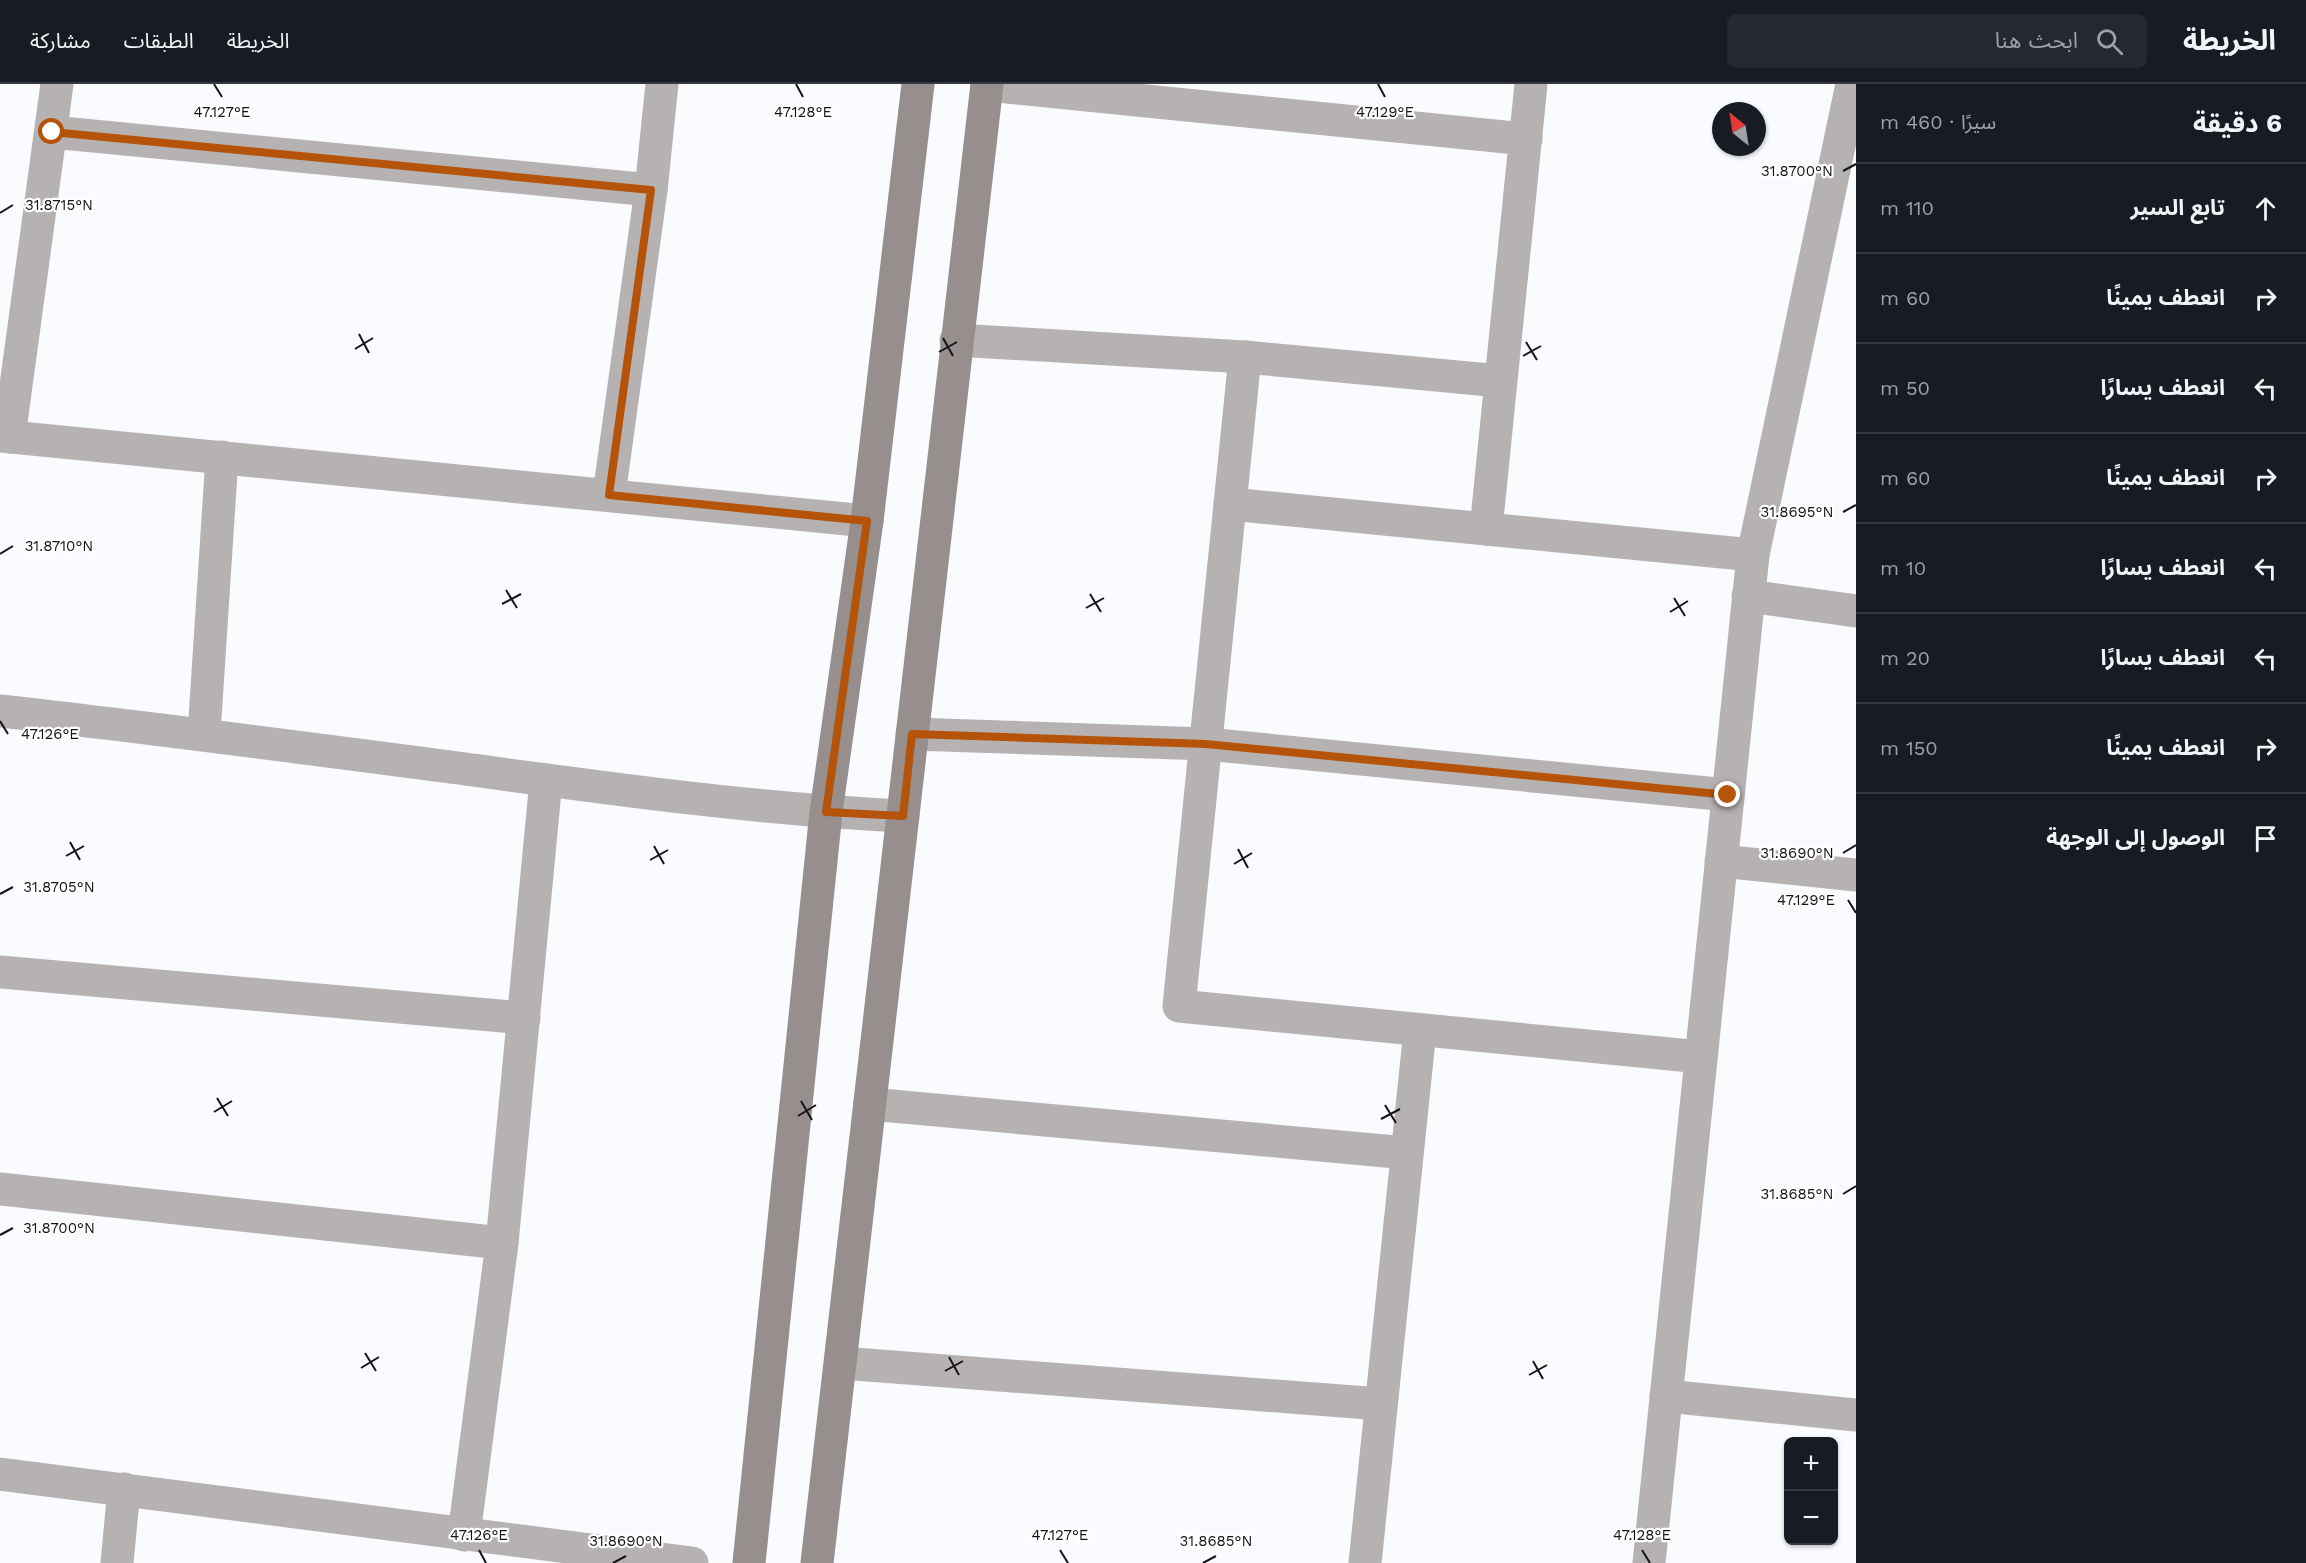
<!DOCTYPE html>
<html lang="ar">
<head>
<meta charset="utf-8">
<style>
	:root { --surface:#171b24; --page:#242831; --text:#f1f3f6; --muted:#9ea1a6; --line:#363941 }
	body { margin:0; font-family:"Work Sans","Noto Sans Arabic",sans-serif; background:var(--page); color:var(--text); direction:rtl }
	.controls { position:absolute; right:18px; bottom:18px; display:grid; overflow:hidden; border-radius:9px; box-shadow:0 2px 4px #0004 }
	.controls button { width:54px; height:54px; display:grid; place-items:center; padding:0; border:0; border-bottom:2px solid var(--line); background:var(--surface); color:var(--text); font:30px sans-serif }
	.compass { position:absolute; left:1712px; top:18px; width:54px; height:54px; border-radius:50%; background:var(--surface); box-shadow:0 2px 4px #0004; rotate:330deg }
	.stop { position:absolute; width:18px; height:18px; margin:-14px; border:4px solid #b45309; border-radius:50%; background:#fff }
	.stop.end { background:#b45309; border-color:#fff; box-shadow:0 2px 6px #0008 }
	.list { margin:0; padding:0; list-style:none }
	h2 { display:flex; justify-content:space-between; align-items:center; height:78px; margin:0; padding:0 24px; font-size:26px }
	h2 small { font-size:20px; font-weight:400; color:var(--muted) }
	.list li { display:grid; grid-template-columns:39px 1fr auto; gap:18px; align-items:center; box-sizing:border-box; height:90px; padding:0 24px; border-top:2px solid var(--line) }
	.list b { display:block; font-size:22px; white-space:nowrap }
	.list em { font-size:20px; font-style:normal; color:var(--muted) }
	.icon { flex:none; width:33px; height:33px; fill:none; stroke:currentColor; stroke-width:2; stroke-linecap:round; stroke-linejoin:round }
	.map { position:relative; flex:none; width:1856px; height:1479px; overflow:hidden; direction:ltr }
	header { display:flex; align-items:center; gap:36px; box-sizing:border-box; height:84px; padding:0 30px; background:var(--surface); border-bottom:2px solid var(--line) }
	header strong { font-size:28px }
	nav { display:flex; gap:33px; margin-inline-start:auto; font-size:21px }
	.search { width:420px; height:54px; background:var(--page); display:flex; align-items:center; gap:15px; box-sizing:border-box; padding:0 21px; border-radius:9px; color:var(--muted); font-size:22px }
	main { display:flex }
	aside { flex:1; background:var(--surface) }
	.map>svg:first-child { display:block }
	.lines { fill:none; stroke-linecap:round; stroke-linejoin:round }
	.street { stroke:#b7b2b2; stroke-width:33 }
	.secondary { stroke:#968f8e; stroke-width:33 }
	.route { stroke:#b45309; stroke-width:8 }
	.ticks { fill:none; stroke:#141518; stroke-width:2 }
	.ticks-label { font-size:15px; text-anchor:middle; fill:#141518; stroke:#fff; stroke-width:4.5; stroke-linejoin:round; paint-order:stroke }
</style>
</head>
<body>
<header>
<strong>الخريطة</strong>
<div class="search"><svg class="icon" aria-label="search" viewBox="0 0 24 24"><circle cx="10" cy="10" r="6"/><path d="M15 15l6 6"/></svg>ابحث هنا</div>
<nav><a>الخريطة</a><a>الطبقات</a><a>مشاركة</a></nav>
</header>
<main>
<aside>
<h2>6 دقيقة<small>سيرًا · 460 m</small></h2>
<ul class="list">
<li><svg class="icon" aria-label="ahead" viewBox="0 0 24 24"><path d="M12 20V5M6 11l6-6 6 6"/></svg><div><b>تابع السير</b></div><em>110 m</em></li>
<li><svg class="icon" aria-label="right" viewBox="0 0 24 24"><path d="M7 20v-9h11M14 6l5 5-5 5"/></svg><div><b>انعطف يمينًا</b></div><em>60 m</em></li>
<li><svg class="icon" aria-label="left" viewBox="0 0 24 24"><path d="M17 20v-9H6M10 6l-5 5 5 5"/></svg><div><b>انعطف يسارًا</b></div><em>50 m</em></li>
<li><svg class="icon" aria-label="right" viewBox="0 0 24 24"><path d="M7 20v-9h11M14 6l5 5-5 5"/></svg><div><b>انعطف يمينًا</b></div><em>60 m</em></li>
<li><svg class="icon" aria-label="left" viewBox="0 0 24 24"><path d="M17 20v-9H6M10 6l-5 5 5 5"/></svg><div><b>انعطف يسارًا</b></div><em>10 m</em></li>
<li><svg class="icon" aria-label="left" viewBox="0 0 24 24"><path d="M17 20v-9H6M10 6l-5 5 5 5"/></svg><div><b>انعطف يسارًا</b></div><em>20 m</em></li>
<li><svg class="icon" aria-label="right" viewBox="0 0 24 24"><path d="M7 20v-9h11M14 6l5 5-5 5"/></svg><div><b>انعطف يمينًا</b></div><em>150 m</em></li>
<li><svg class="icon" aria-label="arrive" viewBox="0 0 24 24"><path d="M6 21V4h12l-3 4 3 4H6"/></svg><div><b>الوصول إلى الوجهة</b></div></li>
</ul>
</aside>
<div class="map">
<svg width="1856" height="1479" viewBox="0 0 1856 1479">
	<rect width="100%" height="100%" fill="#fafbff"/>
	<g class="lines">
		<g class="street">
			<path d="M987,1L1526,55"/>
			<path d="M52,48L651,106"/>
			<path d="M956,256L1245,273L1500,297"/>
			<path d="M1245,273L1179,922L1701,973"/>
			<path d="M0,352L867,437"/>
			<path d="M9,353L57,0"/>
			<path d="M609,411L651,106L662,0"/>
			<path d="M1230,420L1753,471"/>
			<path d="M1486,445L1531,0"/>
			<path d="M1748,512L1856,527"/>
			<path d="M0,627C153,644 305,664 458,684C605,704 754,725 903,732"/>
			<path d="M204,650L222,373"/>
			<path d="M912,650L1206,660L1728,711"/>
			<path d="M1721,777L1856,791"/>
			<path d="M0,888L524,934"/>
			<path d="M870,1020L1407,1069"/>
			<path d="M0,1105L502,1159"/>
			<path d="M841,1279L1381,1320"/>
			<path d="M1666,1312L1856,1331"/>
			<path d="M0,1390L692,1479"/>
			<path d="M464,1451L502,1159L546,696"/>
			<path d="M117,1479L124,1405"/>
			<path d="M1365,1479L1420,946"/>
			<path d="M1649,1479L1753,471L1852,0"/>
		</g>
		<g class="secondary">
			<path d="M749,1479L826,728L867,437L918,0"/>
			<path d="M817,1479L987,0"/>
		</g>
	</g>
	<g class="lines">
		<path class="route" d="M52,48L651,106L609,411L867,437L826,728L903,732L912,650L1206,660L1728,711"/>
	</g>
	<path class="ticks" d="M214,0L222,13M796,0L803,13M1378,0L1385,13M1843,87L1856,80M0,129L13,121M359,250L369,269M943,254L953,272M1526,258L1537,276M355,265L373,254M939,268L957,258M1523,272L1541,262M1843,428L1856,421M0,470L13,462M506,506L517,524M1090,510L1101,528M1674,514L1685,532M502,520L521,510M1086,524L1104,514M1670,528L1688,517M0,637L8,650M70,758L80,776M654,762L664,780M1238,765L1248,784M1843,769L1856,761M66,772L84,762M650,776L668,766M1234,780L1252,769M0,810L13,803M1848,816L1856,829M217,1014L228,1032M801,1017L812,1036M1385,1021L1396,1039M214,1028L232,1017M798,1032L816,1021M1381,1035L1400,1025M1843,1110L1856,1102M0,1151L13,1144M365,1269L376,1287M949,1273L959,1291M1533,1277L1543,1295M361,1284L379,1273M945,1287L963,1277M1529,1291L1547,1281M479,1466L486,1479M1060,1466L1068,1479M1642,1466L1650,1479M613,1479L626,1472M1203,1479L1216,1472"/>
	<g class="ticks-label">
		<text x="1385" y="33">47.129°E</text>
		<text x="222" y="33">47.127°E</text>
		<text x="803" y="33">47.128°E</text>
		<text x="1797" y="92">31.8700°N</text>
		<text x="59" y="126">31.8715°N</text>
		<text x="1797" y="433">31.8695°N</text>
		<text x="59" y="467">31.8710°N</text>
		<text x="50" y="655">47.126°E</text>
		<text x="1797" y="774">31.8690°N</text>
		<text x="59" y="808">31.8705°N</text>
		<text x="1806" y="821">47.129°E</text>
		<text x="1797" y="1115">31.8685°N</text>
		<text x="59" y="1149">31.8700°N</text>
		<text x="479" y="1456">47.126°E</text>
		<text x="1060" y="1456">47.127°E</text>
		<text x="1642" y="1456">47.128°E</text>
		<text x="626" y="1462">31.8690°N</text>
		<text x="1216" y="1462">31.8685°N</text>
	</g>
</svg>
<div class="controls">
<button>+</button>
<button>−</button>
</div>
<svg class="compass" viewBox="-18 -18 36 36"><path d="M0-13l5 13h-10z" fill="#e53935"/><path d="M0 13l5-13h-10z" fill="#9ea1a6"/></svg>
<div class="stop" style="left:52px;top:48px"></div>
<div class="stop end" style="left:1728px;top:711px"></div>
</div>
</main>
</body>
</html>
